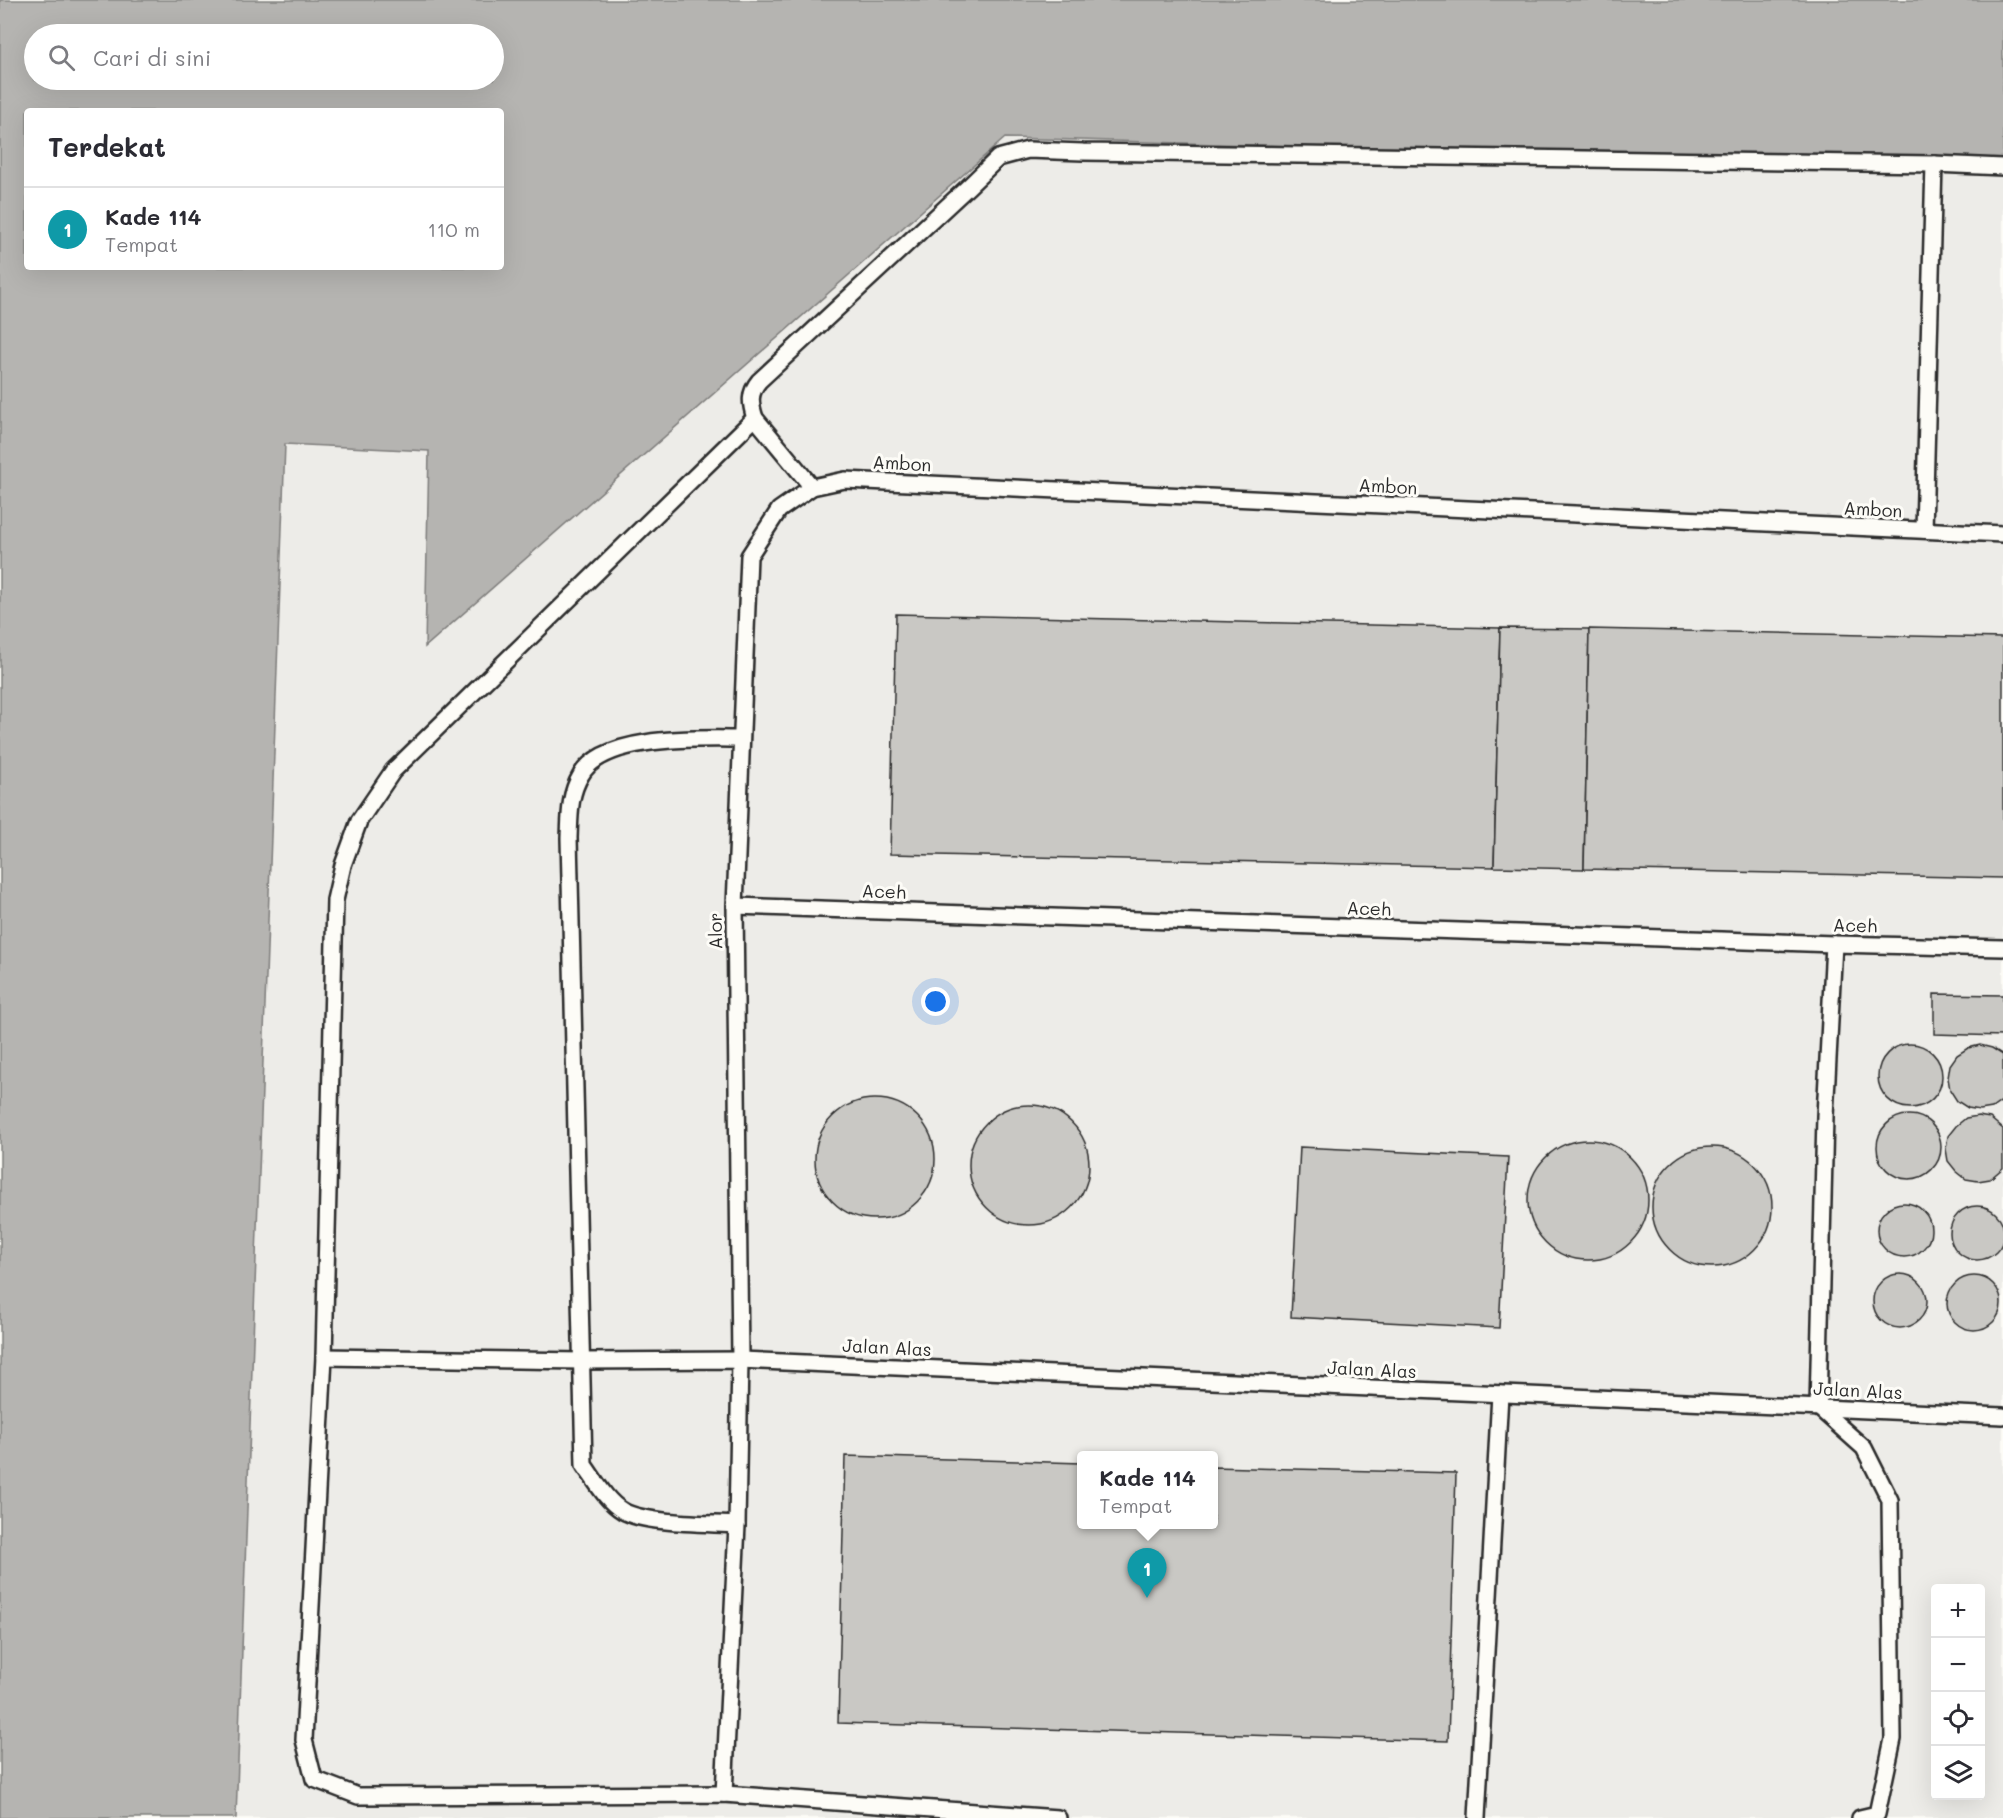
<!DOCTYPE html>
<html lang="id">
<head>
<meta charset="utf-8">
<style>
	:root { --surface:#fff; --page:#f2f2f3; --text:#2b2b33; --muted:#7c7c81; --line:#e1e1e2; --accent:#0b8043 }
	body { margin:0; font-family:Mali,sans-serif; background:var(--page); color:var(--text) }
	.controls { position:absolute; right:18px; bottom:18px; display:grid; overflow:hidden; border-radius:6px; box-shadow:0 6px 24px #0002 }
	.controls button { width:54px; height:54px; display:grid; place-items:center; padding:0; border:0; border-bottom:2px solid var(--line); background:var(--surface); color:var(--text); font:30px sans-serif }
	.you { position:absolute; left:936px; top:1002px; width:21px; height:21px; margin:-15px; border:4px solid #fff; border-radius:50%; background:#1a73e8; box-shadow:0 0 0 9px #1a73e833 }
	.badge { display:grid; place-items:center; width:39px; height:39px; border-radius:50%; background:var(--accent); color:#fff; font-size:20px; font-weight:700 }
	.pin { position:absolute; translate:-50% -50px; filter:drop-shadow(0 2px 3px #0008) }
	.pin::after { content:''; position:absolute; top:32px; width:21px; height:18px; background:inherit; clip-path:polygon(0 0,100% 0,50% 100%) }
	.popup { position:absolute; left:1077px; top:1451px; width:141px; height:78px; box-sizing:border-box; display:grid; place-content:center; border-radius:6px; background:var(--surface); filter:drop-shadow(0 2px 4px #0005); font-size:20px; white-space:nowrap; color:var(--muted) }
	.popup b { font-size:22px; color:var(--text) }
	.popup::after { content:''; position:absolute; left:50%; top:100%; margin-left:-12px; border:12px solid transparent; border-top-color:var(--surface) }
	.list { margin:0; padding:0; list-style:none }
	h2 { display:flex; justify-content:space-between; align-items:center; height:78px; margin:0; padding:0 24px; font-size:26px }
	h2 small { font-size:20px; font-weight:400; color:var(--muted) }
	.list li { display:grid; grid-template-columns:39px 1fr auto; gap:18px; align-items:center; box-sizing:border-box; height:84px; padding:0 24px; border-top:2px solid var(--line) }
	.list b { display:block; font-size:22px; white-space:nowrap }
	.list p { margin:0; font-size:20px; white-space:nowrap; color:var(--muted) }
	.list em { font-size:20px; font-style:normal; color:var(--muted) }
	.icon { flex:none; width:33px; height:33px; fill:none; stroke:currentColor; stroke-width:2; stroke-linecap:round; stroke-linejoin:round }
	.map { position:relative; flex:none; width:2003px; height:1818px; overflow:hidden }
	.search { position:absolute; background:var(--surface); box-shadow:0 6px 24px #0002; left:24px; top:24px; width:480px; height:66px; display:flex; align-items:center; gap:15px; box-sizing:border-box; padding:0 21px; border-radius:33px; color:var(--muted); font-size:22px }
	.panel { position:absolute; background:var(--surface); box-shadow:0 6px 24px #0002; left:24px; top:108px; width:480px; height:162px; border-radius:6px }
	.map>svg:first-child { display:block }
	.built { fill:#edece8; fill-rule:evenodd }
	.water { fill:#b5b4b1; stroke:#7e7d7b; stroke-width:1.5; fill-rule:evenodd }
	.building { fill:#c9c8c4; stroke:#2b2b2b; stroke-width:1.5 }
	.lines { fill:none; stroke-linecap:round; stroke-linejoin:round }
	.lane-casing { stroke:#2b2b2b; stroke-width:20 }
	.lane { stroke:#fdfcf7; stroke-width:15 }
	.labels { text-anchor:middle; dominant-baseline:central; stroke-width:6; stroke-linejoin:round; paint-order:stroke }
	.street-label { font-size:18px; fill:#2b2b2b; stroke:#fdfcf7 }
</style>
</head>
<body>
<div class="map">
<svg width="2003" height="1818" viewBox="0 0 2003 1818">
	<rect width="100%" height="100%" fill="#fdfcf7"/>
	<filter id="ink" filterUnits="userSpaceOnUse"><feTurbulence type="fractalNoise" baseFrequency=".0167" numOctaves="2"/><feDisplacementMap in="SourceGraphic" scale="12" xChannelSelector="R" yChannelSelector="G"/><feConvolveMatrix kernelMatrix="1 2 1 2 8 2 1 2 1" color-interpolation-filters="sRGB"/></filter>
	<g filter="url(#ink)">
		<path class="built" d="M1005,138L2003,166V1818H236L285,444L429,450L426,646ZM1081,1456H1213V1524H1081ZM1936,1588H1980V1796H1936Z"/>
		<path class="water" d="M0,0H2003V166L1005,138L425,647L429,451L285,444L236,1818H0ZM34,34H494V80H34ZM27,111H501V267H27Z"/>
		<g class="building">
			<path d="M896,614L1500,628L1494,867L890,854Z"/>
			<path d="M1500,628L1589,629L1584,869L1494,867Z"/>
			<path d="M1589,629L2003,638V878L1584,869Z"/>
			<path d="M1934,994L2003,995V1036L1934,1034Z"/>
			<circle cx="1910" cy="1076" r="32"/>
			<path d="M1980,1045L1992,1048L2003,1055V1100L1992,1108L1980,1110L1968,1108L1957,1101L1950,1090L1948,1078L1950,1065L1957,1055L1968,1048Z"/>
			<circle cx="875" cy="1159" r="60"/>
			<circle cx="1029" cy="1165" r="60"/>
			<circle cx="1909" cy="1147" r="32"/>
			<path d="M1978,1116L1990,1118L2003,1129V1168L1990,1179L1978,1181L1966,1179L1956,1171L1948,1161L1946,1149L1948,1136L1956,1126L1966,1118Z"/>
			<circle cx="1588" cy="1200" r="60"/>
			<path d="M1300,1147L1508,1157L1499,1328L1291,1317Z"/>
			<circle cx="1712" cy="1207" r="60"/>
			<circle cx="1904" cy="1230" r="27"/>
			<circle cx="1977" cy="1233" r="27"/>
			<circle cx="1900" cy="1301" r="27"/>
			<circle cx="1974" cy="1303" r="27"/>
			<path d="M845,1456L1081,1463V1524H1213V1467L1456,1473L1448,1741L838,1723Z"/>
		</g>
		<g class="lines">
			<defs>
				<g id="lane">
					<path d="M755,418L393,771L359,821L343,865L335,900L324,1357L304,1740L314,1779L358,1796L724,1794L1058,1818"/>
					<path d="M812,487L755,418C750,403 749,393 759,381L968,187L998,158L1028,150L1083,152L1934,164L2003,167"/>
					<path d="M1924,530L1934,164"/>
					<path d="M735,906L1834,944L2003,948"/>
					<path d="M1834,944L1825,1116L1818,1407L1864,1448L1890,1500L1893,1739L1877,1814L1860,1818"/>
					<path d="M324,1357L582,1361L740,1360L2003,1416"/>
					<path d="M737,1525C708,1523 646,1524 623,1511C606,1501 595,1480 584,1465L569,838C570,815 569,795 581,775C604,734 700,739 741,739"/>
					<path d="M724,1794L737,1525L740,1360L735,906L749,556L779,510L812,487L845,480L2003,534"/>
					<path d="M1477,1818L1500,1394"/>
				</g>
			</defs>
			<use href="#lane" class="lane-casing"/>
			<use href="#lane" class="lane"/>
		</g>
	</g>
	<g class="labels">
		<g class="street-label">
			<text transform="translate(902 463) rotate(3)">Ambon</text>
			<text transform="translate(1388 486) rotate(3)">Ambon</text>
			<text transform="translate(1873 509) rotate(3)">Ambon</text>
			<text transform="translate(884 891) rotate(2)">Aceh</text>
			<text transform="translate(1369 908) rotate(2)">Aceh</text>
			<text transform="translate(1855 925) rotate(1)">Aceh</text>
			<text transform="translate(715 931) rotate(-91)">Alor</text>
			<text transform="translate(887 1347) rotate(3)">Jalan Alas</text>
			<text transform="translate(1372 1369) rotate(3)">Jalan Alas</text>
			<text transform="translate(1858 1390) rotate(3)">Jalan Alas</text>
		</g>
	</g>
</svg>
<div class="controls">
<button>+</button>
<button>−</button>
<button><svg class="icon" aria-label="locate" viewBox="0 0 24 24"><circle cx="12" cy="12" r="6"/><path d="M12 2v4M12 18v4M2 12h4M18 12h4"/></svg></button>
<button><svg class="icon" aria-label="layers" viewBox="0 0 24 24"><path d="M12 4l9 5-9 5-9-5zM3 14l9 5 9-5"/></svg></button>
</div>
<div class="you"></div>
<div class="pin badge" style="left:1147px;top:1598px;background:#0f9aa8">1</div>
<div class="popup"><b>Kade 114</b>Tempat</div>
<div class="search"><svg class="icon" aria-label="search" viewBox="0 0 24 24"><circle cx="10" cy="10" r="6"/><path d="M15 15l6 6"/></svg>Cari di sini</div>
<section class="panel">
<h2>Terdekat<small></small></h2>
<ul class="list">
<li><span class="badge" style="background:#0f9aa8">1</span><div><b>Kade 114</b><p>Tempat</p></div><em>110 m</em></li>
</ul>
</section>
</div>
</body>
</html>
